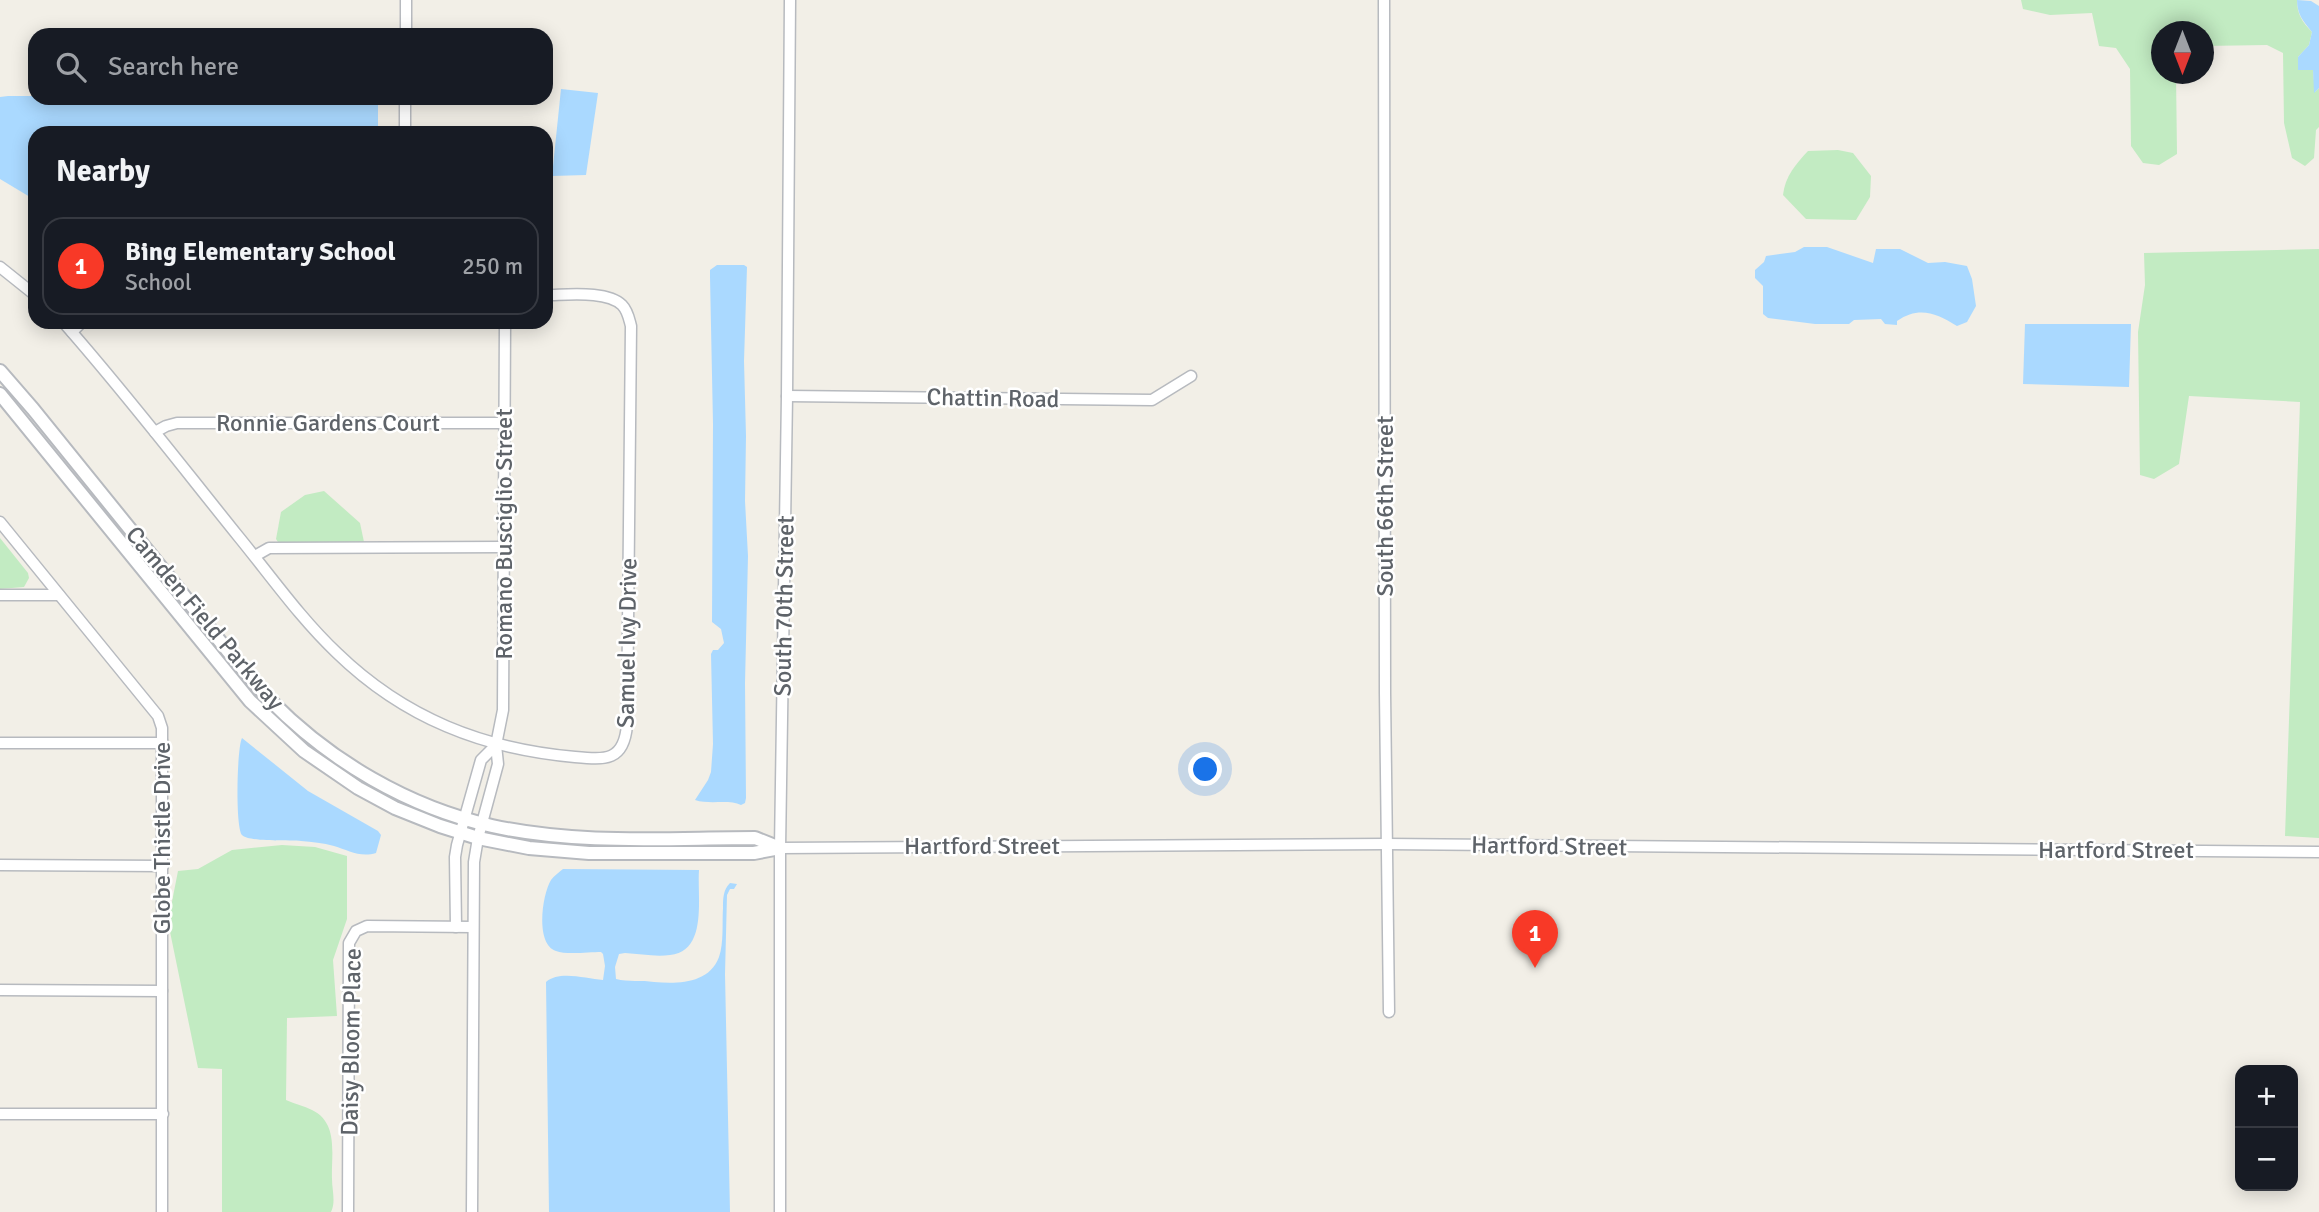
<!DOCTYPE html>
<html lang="en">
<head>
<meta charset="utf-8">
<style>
	:root { --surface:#171b24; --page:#242831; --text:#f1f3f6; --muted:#9ea1a6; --line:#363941; --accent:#f83927 }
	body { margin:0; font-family:Signika,sans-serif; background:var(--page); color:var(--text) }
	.controls { position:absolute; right:21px; bottom:21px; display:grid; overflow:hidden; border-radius:14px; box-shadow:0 4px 18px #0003 }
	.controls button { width:63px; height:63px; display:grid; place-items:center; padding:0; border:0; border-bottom:2px solid var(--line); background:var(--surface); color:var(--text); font:35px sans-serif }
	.compass { position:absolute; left:2151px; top:21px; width:63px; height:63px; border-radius:50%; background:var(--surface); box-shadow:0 4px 18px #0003; rotate:180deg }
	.you { position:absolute; left:1206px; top:770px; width:24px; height:24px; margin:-18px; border:5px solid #fff; border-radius:50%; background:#1a73e8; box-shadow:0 0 0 10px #1a73e833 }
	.badge { display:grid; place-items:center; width:46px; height:46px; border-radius:50%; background:var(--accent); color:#fff; font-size:23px; font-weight:700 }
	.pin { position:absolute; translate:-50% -58px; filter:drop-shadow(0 2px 4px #0008) }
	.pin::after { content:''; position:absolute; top:37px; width:24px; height:21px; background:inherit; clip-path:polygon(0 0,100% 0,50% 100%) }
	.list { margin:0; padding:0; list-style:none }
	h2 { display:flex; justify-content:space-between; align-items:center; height:91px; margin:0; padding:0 28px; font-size:30px }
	h2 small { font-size:23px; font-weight:400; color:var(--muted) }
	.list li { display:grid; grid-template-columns:46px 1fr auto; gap:21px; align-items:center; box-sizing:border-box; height:98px; margin:0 14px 14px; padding:0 14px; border:2px solid var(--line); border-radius:21px }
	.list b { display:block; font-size:26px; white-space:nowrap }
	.list p { margin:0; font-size:23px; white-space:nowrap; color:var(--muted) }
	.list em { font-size:23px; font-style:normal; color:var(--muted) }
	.icon { flex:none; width:38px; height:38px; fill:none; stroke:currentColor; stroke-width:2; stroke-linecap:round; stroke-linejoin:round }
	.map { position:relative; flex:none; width:2319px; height:1212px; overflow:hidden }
	.search { position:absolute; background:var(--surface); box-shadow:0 4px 18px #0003; left:28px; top:28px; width:525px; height:77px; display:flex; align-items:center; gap:18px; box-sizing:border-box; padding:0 24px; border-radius:21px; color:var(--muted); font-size:26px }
	.panel { position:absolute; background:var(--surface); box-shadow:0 4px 18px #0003; left:28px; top:126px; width:525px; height:203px; border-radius:21px }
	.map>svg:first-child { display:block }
	.green { fill:#c2ebc2 }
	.water { fill:#aad9ff }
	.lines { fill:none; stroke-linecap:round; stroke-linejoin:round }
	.minor-casing { stroke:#b7babf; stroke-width:13 }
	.tertiary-casing { stroke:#b7babf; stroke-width:16 }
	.minor { stroke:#fff; stroke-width:10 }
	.tertiary { stroke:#fff; stroke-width:12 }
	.labels { text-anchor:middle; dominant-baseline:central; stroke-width:5; stroke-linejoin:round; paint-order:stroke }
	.street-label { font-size:24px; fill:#5e6369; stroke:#fff }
</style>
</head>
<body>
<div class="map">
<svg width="2319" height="1212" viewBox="0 0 2319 1212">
	<rect width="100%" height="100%" fill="#f2efe7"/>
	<g class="green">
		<path d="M2021,0H2297C2297,14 2302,22 2312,32L2309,45L2298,57L2299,70H2313L2315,92L2319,88V127L2316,130L2314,158L2305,166L2292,158L2284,123L2283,53L2267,45L2204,46V32H2162V74H2176L2177,154L2159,165L2143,163L2131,146L2130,69L2116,48L2099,46L2092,13L2050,15L2023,9Z"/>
		<path d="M1838,150L1853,153L1871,176L1870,197L1856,220L1806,219L1783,195C1785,176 1796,164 1808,151Z"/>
		<path d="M2319,249V838L2285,836L2300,402L2189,396L2179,464L2154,479L2140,475L2138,332L2145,285L2144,253Z"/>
		<path d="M324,491L360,523L364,542H278L276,539L281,512L305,495Z"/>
		<path d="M0,538L28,573L29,578L24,587L0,589Z"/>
		<path d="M282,845L315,847L347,856V919L333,960L337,1016L287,1018L286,1100C295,1104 304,1106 312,1110C339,1123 331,1155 332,1179C332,1190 336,1202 331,1212H222V1069L198,1068L168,922L178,871L198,869L232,850Z"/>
	</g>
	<g class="water">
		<path d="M2297,0L2311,1L2319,6V88L2314,93L2313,70H2298V57L2309,45L2312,32C2303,21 2297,14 2297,0Z"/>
		<path d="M561,89L598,93L586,175L552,176Z"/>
		<path d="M8,96H35V98H376L378,100V133H35V200L0,179V97Z"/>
		<path d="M1804,247H1827L1873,263L1876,249H1900L1928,263L1945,262L1967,266L1972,279L1976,306L1967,322L1957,326C1936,313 1919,306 1897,321V325L1885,324L1881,319L1854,320L1849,324H1815L1768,318L1763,314V286L1755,278V270L1764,262L1766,256L1795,252Z"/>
		<path d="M717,265H744L747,267L744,361L746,436L745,501L748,556L745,683L746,798L745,803L741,805C729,799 710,805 695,800L708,780L711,772L713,744L711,654L713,650H718L724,643L721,629L712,622L713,424L710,277V270Z"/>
		<path d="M2025,324H2131L2129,387L2023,384Z"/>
		<path d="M242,738L308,791L378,831L381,835L376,853C360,858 348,850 334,846C323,843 312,842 301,841C290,840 248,842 242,835C235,826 237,747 242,738Z"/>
		<path d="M563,869L699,870C697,897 708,951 670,955C656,957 640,954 625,953L619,954L615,967L616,979C628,982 642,980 654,982C677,984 709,984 719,957C724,943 722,923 723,908C723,899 723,890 730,883L737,884L734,889H730L727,895L725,974L730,1212H549L546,982C560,970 586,979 603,980L605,966L603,954L601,952C589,952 566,955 556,951C535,944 542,895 551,880C554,876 559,872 563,869Z"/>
	</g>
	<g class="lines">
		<defs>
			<g id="minor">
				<path d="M1384,0L1385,693L1389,1012"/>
				<path d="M406,35V0"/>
				<path d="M405,133V98"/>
				<path d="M0,267L35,295"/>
				<path d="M63,322C124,391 180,464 238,536C270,575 300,618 337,653C404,718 483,749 575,757C606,760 624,761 627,725L631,326C629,319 628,311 622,305C607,290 566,295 546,295"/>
				<path d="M72,332L82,322"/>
				<path d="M787,396L1152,400L1191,376"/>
				<path d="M155,432L166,426L177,423H504"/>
				<path d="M0,522L158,716L162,728V1212"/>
				<path d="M255,556L269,548L504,547"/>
				<path d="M0,595H59"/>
				<path d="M0,743H163"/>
				<path d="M780,848L1386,844L2319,852"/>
				<path d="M0,865L163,866"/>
				<path d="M456,927L455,857L457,845L481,760L496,745"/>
				<path d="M0,990L162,991"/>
				<path d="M0,1114H163"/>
				<path d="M348,1212L349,943L356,931L367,926L473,927"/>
				<path d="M472,1212L474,862L478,838L498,764L496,745L503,710L505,322"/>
				<path d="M780,1212V848L787,396L790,0"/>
			</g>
			<g id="tertiary">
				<path d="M0,371L33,409C81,468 128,527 176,586C207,624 236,664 270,700C330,761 408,807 492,826C578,845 668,838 755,838L780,848"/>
				<path d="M0,394L250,701L304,751L358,788L395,808L440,826L478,838L529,848L589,853H754L780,848"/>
			</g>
		</defs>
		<use href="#minor" class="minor-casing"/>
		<use href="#tertiary" class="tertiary-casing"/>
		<use href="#minor" class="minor"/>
		<use href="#tertiary" class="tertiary"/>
	</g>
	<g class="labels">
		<g class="street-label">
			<text transform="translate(993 398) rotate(1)">Chattin Road</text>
			<text x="328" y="423">Ronnie Gardens Court</text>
			<text transform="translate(1385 506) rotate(-90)">South 66th Street</text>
			<text transform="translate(504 534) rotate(-90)">Romano Busciglio Street</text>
			<text transform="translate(784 606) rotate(-89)">South 70th Street</text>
			<text transform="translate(205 618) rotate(50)">Camden Field Parkway</text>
			<text transform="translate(627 643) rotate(-89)">Samuel Ivy Drive</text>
			<text transform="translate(162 838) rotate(-90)">Globe Thistle Drive</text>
			<text x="982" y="846">Hartford Street</text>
			<text transform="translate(1549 846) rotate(1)">Hartford Street</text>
			<text x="2116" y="850">Hartford Street</text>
			<text transform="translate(351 1042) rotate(-89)">Daisy Bloom Place</text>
		</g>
	</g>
</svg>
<div class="controls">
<button>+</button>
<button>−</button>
</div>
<svg class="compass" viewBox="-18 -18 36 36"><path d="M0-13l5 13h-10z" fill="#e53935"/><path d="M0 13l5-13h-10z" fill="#9ea1a6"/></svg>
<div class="you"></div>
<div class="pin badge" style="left:1535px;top:968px">1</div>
<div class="search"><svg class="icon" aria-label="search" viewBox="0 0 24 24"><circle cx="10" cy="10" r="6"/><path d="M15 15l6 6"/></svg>Search here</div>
<section class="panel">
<h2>Nearby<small></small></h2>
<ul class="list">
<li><span class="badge">1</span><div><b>Bing Elementary School</b><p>School</p></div><em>250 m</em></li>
</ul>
</section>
</div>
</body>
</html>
